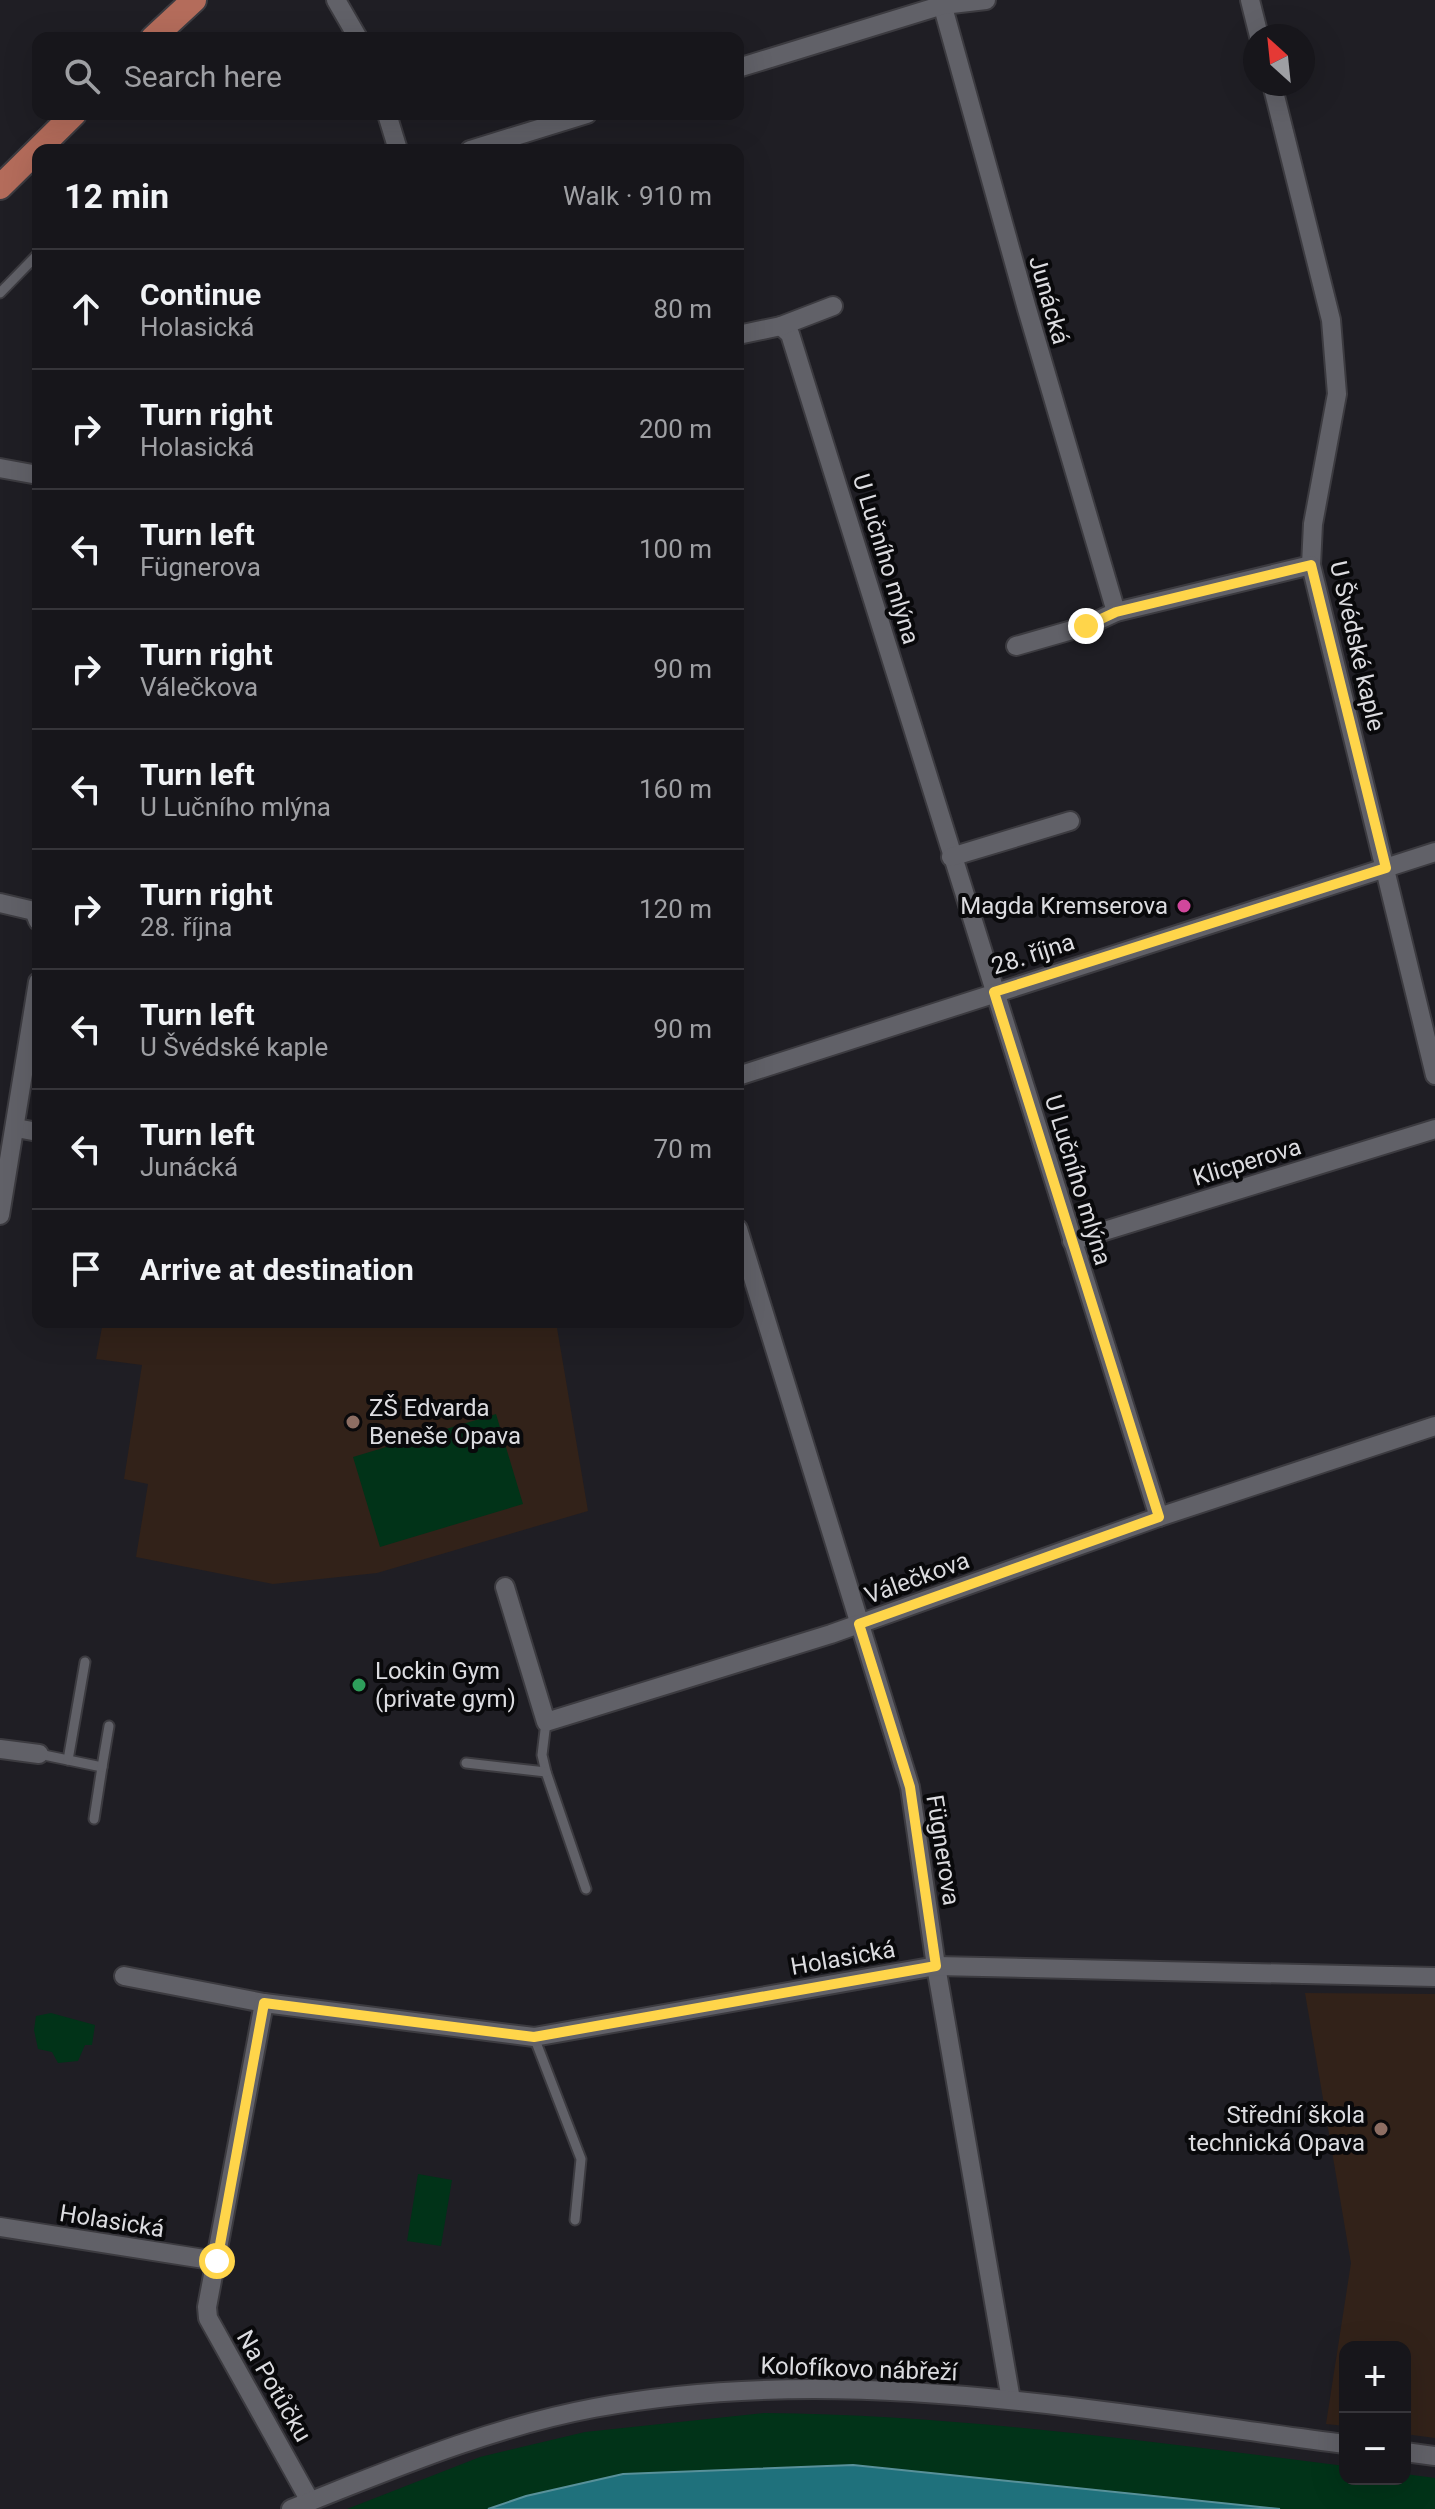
<!DOCTYPE html>
<html lang="en">
<head>
<meta charset="utf-8">
<style>
	:root { --surface:#17161b; --page:#242328; --text:#f1f3f6; --muted:#9e9fa3; --line:#36353a }
	body { margin:0; font-family:Roboto,sans-serif; background:var(--page); color:var(--text) }
	.controls { position:absolute; right:24px; bottom:24px; display:grid; overflow:hidden; border-radius:16px; box-shadow:0 8px 32px #0002 }
	.controls button { width:72px; height:72px; display:grid; place-items:center; padding:0; border:0; border-bottom:2px solid var(--line); background:var(--surface); color:var(--text); font:40px sans-serif }
	.compass { position:absolute; left:1243px; top:24px; width:72px; height:72px; border-radius:50%; background:var(--surface); box-shadow:0 8px 32px #0002; rotate:333deg }
	.stop { position:absolute; width:24px; height:24px; margin:-18px; border:6px solid #ffd54a; border-radius:50%; background:#fff }
	.stop.end { background:#ffd54a; border-color:#fff; box-shadow:0 2px 8px #0008 }
	.list { margin:0; padding:0; list-style:none }
	h2 { display:flex; justify-content:space-between; align-items:center; height:104px; margin:0; padding:0 32px; font-size:34px }
	h2 small { font-size:26px; font-weight:400; color:var(--muted) }
	.list li { display:grid; grid-template-columns:52px 1fr auto; gap:24px; align-items:center; box-sizing:border-box; height:120px; padding:0 32px; border-top:2px solid var(--line) }
	.list b { display:block; font-size:30px; white-space:nowrap }
	.list p { margin:0; font-size:26px; white-space:nowrap; color:var(--muted) }
	.list em { font-size:26px; font-style:normal; color:var(--muted) }
	.icon { flex:none; width:44px; height:44px; fill:none; stroke:currentColor; stroke-width:2; stroke-linecap:round; stroke-linejoin:round }
	.map { position:relative; flex:none; width:1435px; height:2509px; overflow:hidden }
	.search { position:absolute; background:var(--surface); box-shadow:0 8px 32px #0002; left:32px; top:32px; width:712px; height:88px; display:flex; align-items:center; gap:20px; box-sizing:border-box; padding:0 28px; border-radius:16px; color:var(--muted); font-size:30px }
	.panel { position:absolute; background:var(--surface); box-shadow:0 8px 32px #0002; left:32px; top:144px; width:712px; height:1184px; border-radius:16px }
	.map>svg:first-child { display:block }
	.education { fill:#322219 }
	.green { fill:#013318 }
	.water { fill:#1f717c; stroke:#58919a; stroke-width:2 }
	.lines { fill:none; stroke-linecap:round; stroke-linejoin:round }
	.service-casing { stroke:#3c3b40; stroke-width:13 }
	.minor-casing { stroke:#3c3b40; stroke-width:22 }
	.primary-casing { stroke:#3c3b40; stroke-width:28 }
	.service { stroke:#616168; stroke-width:9 }
	.minor { stroke:#616168; stroke-width:18 }
	.primary { stroke:#b46c5b; stroke-width:24 }
	.route { stroke:#ffd54a; stroke-width:10 }
	.hotel-dot { fill:#d1479c; stroke:#09090b; stroke-width:3 }
	.education-dot { fill:#8d6e63; stroke:#09090b; stroke-width:3 }
	.leisure-dot { fill:#2e9e5b; stroke:#09090b; stroke-width:3 }
	.labels { text-anchor:middle; dominant-baseline:central; stroke-width:8; stroke-linejoin:round; paint-order:stroke }
	.street-label { font-size:24px; fill:#dcdce0; stroke:#09090b }
	.poi-label { font-size:24px; fill:#dcdce0; stroke:#09090b; text-anchor:end }
</style>
</head>
<body>
<div class="map">
<svg width="1435" height="2509" viewBox="0 0 1435 2509">
	<rect width="100%" height="100%" fill="#1f1e24"/>
	<g class="education">
		<path d="M103,1322L148,1328L150,1322H556L588,1511L377,1573L273,1584L136,1557L148,1484L124,1479L142,1365L96,1359Z"/>
		<path d="M1305,1993L1435,1994V2438L1405,2434V2347H1345V2426L1326,2424L1351,2263Z"/>
	</g>
	<g class="green">
		<path d="M496,1414L523,1504L380,1547L353,1457Z"/>
		<path d="M51,2013L95,2025L92,2045H85L78,2061L58,2063L52,2052L38,2049L34,2030L36,2016Z"/>
		<path d="M418,2174L452,2180L441,2246L407,2241Z"/>
		<path d="M765,2413C959,2415 1153,2442 1345,2466V2479H1405V2474L1435,2478V2509H1280L853,2465L623,2474L526,2496L488,2509H347L480,2457L585,2432Z"/>
	</g>
	<path class="water" d="M853,2465L1280,2509H488L526,2496L623,2474Z"/>
	<g class="lines">
		<defs>
			<g id="service">
				<path d="M0,293L38,254"/>
				<path d="M546,1722L542,1755L546,1772L586,1889"/>
				<path d="M39,1754L102,1767L94,1819"/>
				<path d="M68,1760L85,1662"/>
				<path d="M466,1763L546,1772"/>
				<path d="M102,1767L109,1726"/>
				<path d="M534,2037L581,2159L575,2220"/>
			</g>
			<g id="minor">
				<path d="M336,0L358,38"/>
				<path d="M941,0L1027,309L1116,612"/>
				<path d="M1250,0L1259,36"/>
				<path d="M738,68L943,5L986,0"/>
				<path d="M1272,84L1331,320L1337,394L1313,524L1311,565L1435,1075"/>
				<path d="M387,114L398,150"/>
				<path d="M470,150L587,114"/>
				<path d="M781,326L790,334L1159,1517"/>
				<path d="M738,335L781,326L833,306"/>
				<path d="M0,468L38,475"/>
				<path d="M1016,646L1086,626L1116,612L1311,565"/>
				<path d="M951,857L1070,821"/>
				<path d="M0,903L34,911L38,921"/>
				<path d="M738,1076L1435,852"/>
				<path d="M16,1128L38,1132"/>
				<path d="M0,1215L38,982"/>
				<path d="M738,1229L910,1787L936,1966L1011,2400"/>
				<path d="M1072,1241L1435,1129"/>
				<path d="M505,1587L546,1722L831,1634L1159,1517L1435,1426"/>
				<path d="M0,1749L39,1754"/>
				<path d="M124,1976L264,2003L534,2037L936,1966L1435,1977"/>
				<path d="M264,2003L207,2307L208,2318L310,2501"/>
				<path d="M0,2227L217,2261"/>
				<path d="M1405,2452L1435,2456"/>
				<path d="M291,2509C390,2470 488,2428 594,2408C843,2361 1097,2412 1345,2444"/>
			</g>
			<g id="primary">
				<path d="M153,38L194,0"/>
				<path d="M0,187L74,114"/>
			</g>
		</defs>
		<use href="#service" class="service-casing"/>
		<use href="#minor" class="minor-casing"/>
		<use href="#primary" class="primary-casing"/>
		<use href="#service" class="service"/>
		<use href="#minor" class="minor"/>
		<use href="#primary" class="primary"/>
	</g>
	<g class="lines">
		<path class="route" d="M217,2261L264,2003L534,2037L936,1966L910,1787L859,1624L1159,1517L994,992L1386,868L1311,565L1116,612L1086,626"/>
	</g>
	<circle class="hotel-dot" cx="1184" cy="906" r="8"/>
	<g class="education-dot">
		<circle cx="353" cy="1422" r="8"/>
		<circle cx="1381" cy="2129" r="8"/>
	</g>
	<circle class="leisure-dot" cx="359" cy="1685" r="8"/>
	<g class="labels">
		<g class="street-label">
			<text transform="translate(1049 300) rotate(74)">Junácká</text>
			<text transform="translate(886 559) rotate(73)">U Lučního mlýna</text>
			<text transform="translate(1357 646) rotate(77)">U Švédské kaple</text>
			<text transform="translate(1033 954) rotate(-18)">28. října</text>
			<text transform="translate(1247 1162) rotate(-17)">Klicperova</text>
			<text transform="translate(1078 1180) rotate(73)">U Lučního mlýna</text>
			<text transform="translate(917 1578) rotate(-20)">Válečkova</text>
			<text transform="translate(943 1850) rotate(81)">Fügnerova</text>
			<text transform="translate(843 1958) rotate(-10)">Holasická</text>
			<text transform="translate(112 2221) rotate(9)">Holasická</text>
			<text transform="translate(859 2369) rotate(2)">Kolofíkovo nábřeží</text>
			<text transform="translate(274 2386) rotate(60)">Na Potůčku</text>
		</g>
		<g class="poi-label">
			<text x="1168" y="906">Magda Kremserova</text>
			<text x="369" y="1408" text-anchor="start">ZŠ Edvarda<tspan x="369" dy="28">Beneše Opava</tspan></text>
			<text x="375" y="1671" text-anchor="start">Lockin Gym<tspan x="375" dy="28">(private gym)</tspan></text>
			<text x="1365" y="2115">Střední škola<tspan x="1365" dy="28">technická Opava</tspan></text>
		</g>
	</g>
</svg>
<div class="controls">
<button>+</button>
<button>−</button>
</div>
<svg class="compass" viewBox="-18 -18 36 36"><path d="M0-13l5 13h-10z" fill="#e53935"/><path d="M0 13l5-13h-10z" fill="#9e9fa3"/></svg>
<div class="stop" style="left:217px;top:2261px"></div>
<div class="stop end" style="left:1086px;top:626px"></div>
<div class="search"><svg class="icon" aria-label="search" viewBox="0 0 24 24"><circle cx="10" cy="10" r="6"/><path d="M15 15l6 6"/></svg>Search here</div>
<section class="panel">
<h2>12 min<small>Walk · 910 m</small></h2>
<ul class="list">
<li><svg class="icon" aria-label="ahead" viewBox="0 0 24 24"><path d="M12 20V5M6 11l6-6 6 6"/></svg><div><b>Continue</b><p>Holasická</p></div><em>80 m</em></li>
<li><svg class="icon" aria-label="right" viewBox="0 0 24 24"><path d="M7 20v-9h11M14 6l5 5-5 5"/></svg><div><b>Turn right</b><p>Holasická</p></div><em>200 m</em></li>
<li><svg class="icon" aria-label="left" viewBox="0 0 24 24"><path d="M17 20v-9H6M10 6l-5 5 5 5"/></svg><div><b>Turn left</b><p>Fügnerova</p></div><em>100 m</em></li>
<li><svg class="icon" aria-label="right" viewBox="0 0 24 24"><path d="M7 20v-9h11M14 6l5 5-5 5"/></svg><div><b>Turn right</b><p>Válečkova</p></div><em>90 m</em></li>
<li><svg class="icon" aria-label="left" viewBox="0 0 24 24"><path d="M17 20v-9H6M10 6l-5 5 5 5"/></svg><div><b>Turn left</b><p>U Lučního mlýna</p></div><em>160 m</em></li>
<li><svg class="icon" aria-label="right" viewBox="0 0 24 24"><path d="M7 20v-9h11M14 6l5 5-5 5"/></svg><div><b>Turn right</b><p>28. října</p></div><em>120 m</em></li>
<li><svg class="icon" aria-label="left" viewBox="0 0 24 24"><path d="M17 20v-9H6M10 6l-5 5 5 5"/></svg><div><b>Turn left</b><p>U Švédské kaple</p></div><em>90 m</em></li>
<li><svg class="icon" aria-label="left" viewBox="0 0 24 24"><path d="M17 20v-9H6M10 6l-5 5 5 5"/></svg><div><b>Turn left</b><p>Junácká</p></div><em>70 m</em></li>
<li><svg class="icon" aria-label="arrive" viewBox="0 0 24 24"><path d="M6 21V4h12l-3 4 3 4H6"/></svg><div><b>Arrive at destination</b></div></li>
</ul>
</section>
</div>
</body>
</html>
